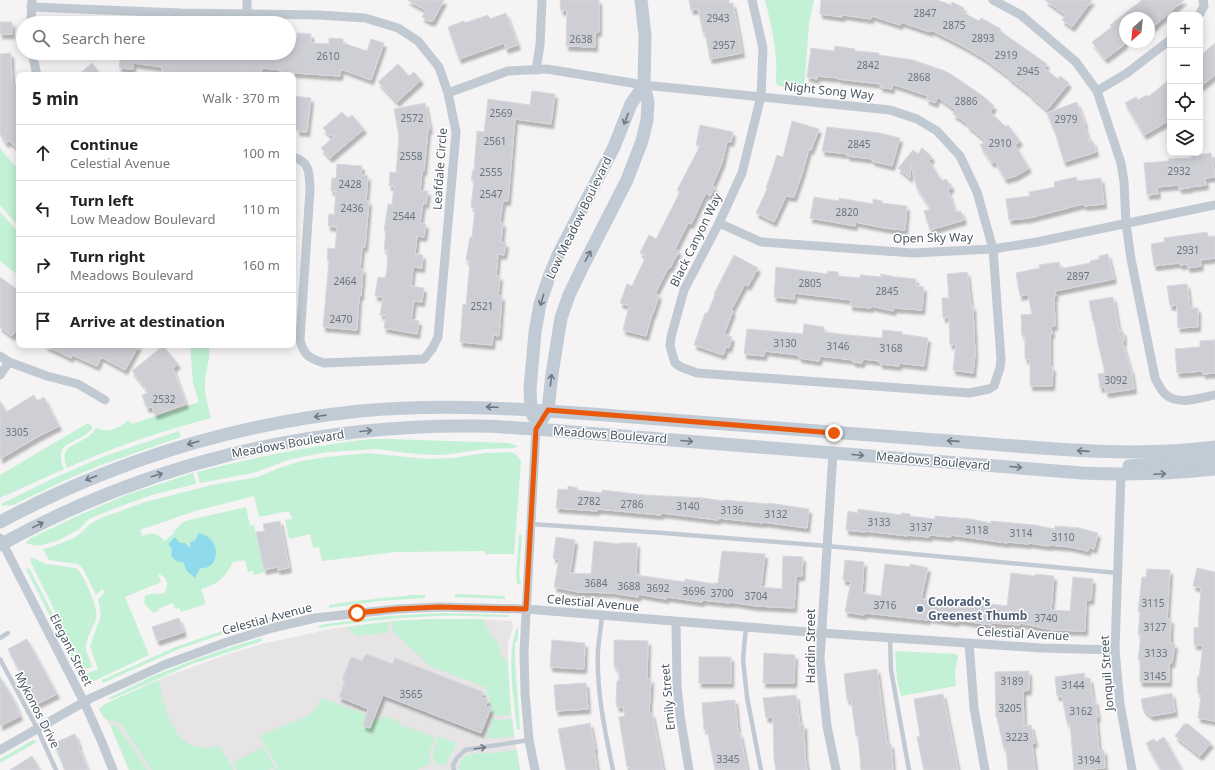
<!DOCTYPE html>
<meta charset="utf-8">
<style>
:root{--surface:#fff;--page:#f2f2f2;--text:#222;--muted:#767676;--line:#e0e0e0}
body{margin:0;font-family:"Noto Sans",sans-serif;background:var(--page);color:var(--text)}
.controls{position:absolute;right:12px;top:12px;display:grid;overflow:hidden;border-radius:8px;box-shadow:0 2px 10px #0003}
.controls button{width:36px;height:36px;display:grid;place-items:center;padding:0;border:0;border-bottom:1px solid var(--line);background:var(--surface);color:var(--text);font:20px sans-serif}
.compass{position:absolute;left:1119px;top:12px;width:36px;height:36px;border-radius:50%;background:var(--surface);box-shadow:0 2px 10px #0003;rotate:207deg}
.stop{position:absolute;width:12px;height:12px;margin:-9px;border:3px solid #ea580c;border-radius:50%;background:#fff}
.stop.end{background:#ea580c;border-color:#fff;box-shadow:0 1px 4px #0008}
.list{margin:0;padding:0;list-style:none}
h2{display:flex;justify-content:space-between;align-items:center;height:52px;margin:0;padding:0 16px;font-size:17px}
h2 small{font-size:13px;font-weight:400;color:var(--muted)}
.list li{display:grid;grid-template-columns:26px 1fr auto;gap:12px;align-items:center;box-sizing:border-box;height:56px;padding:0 16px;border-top:1px solid var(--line)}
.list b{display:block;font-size:15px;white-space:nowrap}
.list p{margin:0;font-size:13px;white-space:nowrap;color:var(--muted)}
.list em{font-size:13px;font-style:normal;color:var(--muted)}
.icon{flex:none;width:22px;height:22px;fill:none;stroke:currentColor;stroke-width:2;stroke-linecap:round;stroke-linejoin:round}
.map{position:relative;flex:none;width:1215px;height:770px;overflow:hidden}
.search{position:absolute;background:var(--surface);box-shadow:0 2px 10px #0003;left:16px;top:16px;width:280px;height:44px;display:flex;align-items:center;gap:10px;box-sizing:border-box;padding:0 14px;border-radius:22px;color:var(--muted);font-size:15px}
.panel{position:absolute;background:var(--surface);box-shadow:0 2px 10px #0003;left:16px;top:72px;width:280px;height:276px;border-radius:8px}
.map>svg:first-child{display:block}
</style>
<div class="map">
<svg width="1215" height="770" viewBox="0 0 1215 770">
<defs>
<filter id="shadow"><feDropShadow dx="2.5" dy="4.5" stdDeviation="1" flood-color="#0004"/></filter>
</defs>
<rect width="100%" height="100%" fill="#f5f3f3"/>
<!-- education -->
<polygon fill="#e6e4e5" points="432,619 472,619 511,621 512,622 513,627 508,643 508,681 514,736 520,770 129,770 111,727 99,709 105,704 165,677 226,655 262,644 336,628 392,621"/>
<!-- green -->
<g fill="#c3f1d5">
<path d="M765 0H814L809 24 804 89 778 86 776 82C778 53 772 28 765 0Z"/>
<polygon points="0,148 13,164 19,169 19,227 0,205"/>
<polygon points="0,212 19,233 19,276 0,261"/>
<path d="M190 345H209C211 357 206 368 205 380 204 393 208 406 211 418 162 431 113 447 67 468 56 440 84 448 96 428 109 433 119 429 128 420L132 424 199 402 193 383Z"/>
<path d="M88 423 93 427C80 446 52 438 64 469L0 498V475Z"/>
<polygon points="179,431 181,437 98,466 59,483 13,505 3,506 1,504 54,478 105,456"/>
<path d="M370 439H388L509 443 518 446 515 448 484 449 451 454 436 455 416 454 377 449 328 452 291 459 253 473 200 483 197 472C254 457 311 446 370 439Z"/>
<path d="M511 452 517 455 521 462 514 554H485V551L396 552 322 561 319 547 313 548 310 534 289 539 285 520 292 519 289 512H284L259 517 254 496 195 511 140 530 142 536C152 532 157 533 165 541L175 532 174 531 183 522 189 520 246 507 250 526 254 525 264 572 254 575 253 571 248 572 245 560 233 562C226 577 217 585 201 589L206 604 181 612 179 608 175 609 173 603 158 609 159 611 153 613C150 608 146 607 144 602L145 596C151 592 157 595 164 593 169 585 168 576 158 574L161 582 125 597 149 655 94 681C90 681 87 678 86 674L98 669 90 646 101 615 98 599 105 592 102 589 96 595 83 569 78 564 49 560 43 549 51 547 74 538 82 532 90 524 101 518 145 502 212 485 258 477 279 468 301 461 327 457 368 453 427 459 454 458 486 453Z"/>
<polygon points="193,473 196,484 155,494 113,509 89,519 78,530 57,541 37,546 25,543 31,538 73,518 126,495"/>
<polygon points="519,535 522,535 519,574 521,584 517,584 516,576"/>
<path d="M31 557 46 564 76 568C84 575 99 608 96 619 93 628 87 636 86 645V650L92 666V667L84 669 34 569 30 559Z"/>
<polygon points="29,568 80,666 81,675 77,676 76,667 26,569"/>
<polygon points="455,594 505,596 505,599 455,597"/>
<polygon points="413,595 425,595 425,598 380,601 329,608 329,605 355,601"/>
<polygon points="297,611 297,613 296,614 242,627 242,624"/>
<path d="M442 613 509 615V617C486 617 463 615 441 616 399 617 359 622 318 628L320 625 326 624 386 616Z"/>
<polygon points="432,619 483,619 491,636 499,643 500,654 508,662 511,715 499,716 489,712 492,706 485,687 430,666 397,635 393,632 392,621"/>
<polygon points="388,622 389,632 357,636 346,627"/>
<polygon points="240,625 241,628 179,649 103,683 102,680 178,646"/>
<path d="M517 628H518V639L515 643V662L520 730 517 729C514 701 506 654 517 628Z"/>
<polygon points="261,638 262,641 192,664 112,699 107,699 151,677 191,661 234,646"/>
<polygon points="895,651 956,654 958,656 955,671 956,686 901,696 897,680"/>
<path d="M158 680C165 706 171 748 206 748 210 748 214 746 218 746 225 753 228 761 234 770H152L120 722C115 720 110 722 107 720 103 718 101 712 99 709L105 704Z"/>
<path d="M322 698 380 720 382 716H385L400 722 401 725 435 737 429 754 430 763C427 767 421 766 418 770H274L279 767 259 736 307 716 315 710Z"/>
<polygon points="493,718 499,720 512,719 514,736 486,739"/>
<polygon points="115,724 136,752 147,770 129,770 111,727 113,725"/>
<path d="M439 736 456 743C454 751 448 756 447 764L442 765 436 763 432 755Z"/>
<polygon points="33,740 37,742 0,763 0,759"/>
<polygon points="263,747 275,766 269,770 237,770 234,762"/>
<path d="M517 750 520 770H459C458 752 479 753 491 753 499 753 508 751 517 750Z"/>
</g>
<!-- water -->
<path fill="#90daee" d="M199 533C224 539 219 571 200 568L195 578 187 571 183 562C177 562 174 560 171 555L172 549 168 544 175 537 180 543H185L190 548V543L193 541 194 542Z"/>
<!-- building -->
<g fill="#cdcfd5" stroke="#d7d9de" filter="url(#shadow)">
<polygon points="407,0 444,0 433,21 429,21 422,17 426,10"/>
<polygon points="560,0 599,0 599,32 595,32 595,47 566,46 567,10 561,11"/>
<polygon points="689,0 729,0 729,4 733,3 742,53 710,59 705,32 703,33 698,9 691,10"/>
<polygon points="821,0 937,0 951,5 952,2 964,8 962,12 979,21 981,18 1001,29 1000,31 1047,64 1044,68 1058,79 1060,76 1069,83 1047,110 1030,95 1030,94 1009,78 1009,77 985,59 963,46 931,30 930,32 901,22 900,25 872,16 871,19 843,15 842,17 820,14"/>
<polygon points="1045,0 1092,0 1072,27 1062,20 1066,15"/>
<polygon points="1142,0 1184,0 1149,30 1149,18 1125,18 1125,44 1105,59 1092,42 1112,27 1110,25"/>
<polygon points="506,13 518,45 506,49 504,43 459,59 448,27 464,21 465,23 488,15 490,19"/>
<rect x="0" y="22" width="12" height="12"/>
<polygon points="297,33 311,34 311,43 329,44 329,38 343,39 343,43 367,51 371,39 384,43 371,80 341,69 340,76 280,72 281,70 262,68 261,73 244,72 243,75 224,75 224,74 162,72 162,67 133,63 133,69 119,68 121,53 289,53 289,38 297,38"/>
<polygon points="1215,43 1215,75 1200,87 1200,56"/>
<polygon points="835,46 855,49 855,51 879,53 879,55 913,60 945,71 952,75 983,96 994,106 990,112 1006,127 1008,125 1020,141 1015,145 1029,168 1016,176 1005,179 995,161 992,163 980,145 986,141 967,125 968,124 953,114 956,110 938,97 935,103 926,99 928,96 892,84 892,89 880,87 881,84 838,79 839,78 817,76 817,79 807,77 811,48 834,51"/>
<polygon points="11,53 12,86 16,84 19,92 19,150 9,141 6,143 0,134 0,54"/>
<polygon points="92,63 101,75 78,75"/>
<polygon points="398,64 409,76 414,72 421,80 397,102 378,82"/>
<polygon points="1170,79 1170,120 1144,135 1125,103 1136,97 1138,100 1147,95 1148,97"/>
<polygon points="532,91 555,94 551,124 515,119 508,201 503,201 500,222 503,223 501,242 506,243 504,255 498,254 496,276 500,276 498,296 502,296 499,336 493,335 492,345 460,342 463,304 466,305 470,261 466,260 470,237 472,237 475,208 471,207 474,181 471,180 473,170 474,170 477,131 484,132 488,99 530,105"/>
<polygon points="293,96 311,98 307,132 297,131 298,126 293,125"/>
<polygon points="1077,102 1085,124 1084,125 1089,142 1093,141 1096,152 1064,162 1056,135 1047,113"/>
<polygon points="425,103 430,129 428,130 424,171 422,171 420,191 428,191 426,204 423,203 420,223 426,224 424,237 417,236 415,254 423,255 422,268 413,267 411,286 424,288 422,302 414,301 411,320 419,321 417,334 384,328 386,315 380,315 383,297 375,296 378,277 385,278 387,270 388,250 384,250 386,231 384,231 388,204 392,205 394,186 389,186 390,172 396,173 399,136 394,109"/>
<polygon points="342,112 348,118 352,115 364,129 330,158 321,148 335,136 329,135 323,128"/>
<polygon points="792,121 819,129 811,150 809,149 802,174 794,197 786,196 774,222 756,213 767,189 766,188 777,155 783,157"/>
<polygon points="700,125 733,132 731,142 727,141 722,163 712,186 715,187 710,196 706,193 691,224 688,223 675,249 679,251 670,268 668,268 655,294 659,295 653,314 652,314 646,336 623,330 629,306 620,303 627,284 632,286 646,256 640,253 649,235 656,239 680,192 677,190 700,146 696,145"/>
<polygon points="827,127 880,133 900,138 892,166 872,161 873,159 847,156 848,154 822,151"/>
<polygon points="922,148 932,157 929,161 942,181 946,179 952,187 948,190 955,212 961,211 964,220 930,230 924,211 931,209 917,188 911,165 910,178 898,168 913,150 918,154"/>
<polygon points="1211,153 1215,177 1205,178 1206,185 1190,187 1190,188 1179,189 1179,185 1157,187 1158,194 1147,195 1144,163 1169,161 1168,159 1192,158 1191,156"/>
<polygon points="337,164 362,166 361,175 368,176 366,201 369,201 365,247 362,247 360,269 363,269 361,296 359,296 357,330 323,327 329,260 327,260 328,248 335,249 337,227 328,226 329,214 334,215 336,191 331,191 332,178 336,178"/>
<polygon points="1076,177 1077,181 1101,178 1104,204 1084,206 1083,204 1029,218 1009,220 1006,199 1030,196 1029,192 1055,187 1054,182"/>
<polygon points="814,197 839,201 839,198 873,204 873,199 882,201 882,203 907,206 905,230 884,228 855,222 855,226 810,218"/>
<polygon points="1207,232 1208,237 1215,236 1215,258 1200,260 1201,266 1188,268 1187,264 1180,265 1179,263 1154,266 1151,244 1164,242 1164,238"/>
<polygon points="1108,254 1114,279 1055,291 1056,296 1054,297 1055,326 1051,326 1052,334 1050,334 1050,367 1053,367 1052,386 1030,386 1030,359 1025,359 1025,335 1022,336 1021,315 1032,314 1028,294 1020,296 1016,273 1040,268 1039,265 1059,262 1060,269 1090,263 1090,261 1099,259 1099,256"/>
<polygon points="734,255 758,268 748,286 745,284 731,310 733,311 724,334 732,337 729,348 726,347 723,355 694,345 705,313 707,314 715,295 714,294"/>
<polygon points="776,267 827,274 828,271 838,272 838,276 860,278 860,275 881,277 881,274 896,277 916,279 916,286 924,287 922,310 894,308 893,311 871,306 871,308 850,306 851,300 794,293 794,299 774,297"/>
<polygon points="967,272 971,306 973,306 975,355 973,373 953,370 956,344 950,345 949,317 943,318 942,298 949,298 947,274"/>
<polygon points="0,277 19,291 19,326 12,336 0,327"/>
<polygon points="1187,284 1190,308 1198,308 1198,327 1178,328 1177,305 1170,306 1167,286"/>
<polygon points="1113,297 1119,331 1123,331 1124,341 1122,341 1130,369 1131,369 1134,389 1106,393 1105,387 1100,388 1098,374 1105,373 1098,343 1094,321 1093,321 1089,301"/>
<polygon points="804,324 824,327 824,332 849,335 882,338 883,330 902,332 902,334 928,338 924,366 899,363 899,366 880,364 880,361 863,359 862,363 853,362 853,360 820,356 819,361 799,358 799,355 765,351 764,356 744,354 747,329 803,334"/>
<polygon points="1215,340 1215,373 1203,374 1203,371 1177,373 1175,349 1200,347 1200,341"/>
<polygon points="44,345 139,345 125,370 101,357 97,366 72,355 71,358"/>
<polygon points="163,346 178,364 173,368 186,404 155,415 152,407 147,408 142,395 149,392 132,371"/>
<polygon points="34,395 37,401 44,397 59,426 39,436 0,459 0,401 6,412"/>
<polygon points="568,486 578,488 577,490 602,493 602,490 645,495 703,498 724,501 724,500 768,504 769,503 809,509 807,528 763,522 763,523 718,518 718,520 662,513 661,515 597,509 597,511 556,508 558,489 568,490"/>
<polygon points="858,509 901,515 901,513 910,514 910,516 935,519 935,516 970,519 991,523 991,521 1034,525 1055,529 1055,526 1080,528 1098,533 1094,549 1089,547 1088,551 1071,547 1050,545 1049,546 1029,543 1029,544 1007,542 1007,543 951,535 951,537 930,535 929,537 908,535 908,536 865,531 865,532 846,530 848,511 858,513"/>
<polygon points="280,521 289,568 278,570 277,567 264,570 256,532 265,531 263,524"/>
<polygon points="556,537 575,540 570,573 591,574 594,541 619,544 619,543 637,543 636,575 685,582 685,579 714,584 714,583 718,583 722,551 765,554 761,587 782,589 783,556 803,557 802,576 796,576 794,608 756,606 730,602 730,603 702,600 702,602 667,597 666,599 638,594 638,597 617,594 617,593 578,592 554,587 559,559 553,558"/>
<polygon points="845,560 864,562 862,593 881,596 885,564 910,567 910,564 928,568 921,599 940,601 940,600 974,605 975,602 1007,606 1011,573 1035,576 1036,574 1054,576 1051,610 1070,611 1073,577 1093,579 1091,600 1086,600 1085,631 1053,630 1020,623 1020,625 992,623 991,625 957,620 956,622 928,618 928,620 865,613 864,615 845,612 851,581 843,580"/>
<polygon points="1197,568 1215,572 1215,721 1198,718 1201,694 1198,694 1197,677 1199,677 1203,645 1194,645 1194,627 1198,628 1201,588 1193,586"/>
<polygon points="1147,569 1170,570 1167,619 1171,619 1170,643 1175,644 1172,663 1169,663 1169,682 1140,682 1140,660 1138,659 1141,635 1138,635 1140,612 1138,612 1142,577 1146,577"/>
<polygon points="179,618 184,632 157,641 152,627"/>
<polygon points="27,639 57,694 37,704 30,690 23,680 24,680 8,649"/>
<polygon points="552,640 585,643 584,669 550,667"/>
<polygon points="614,640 648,641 647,679 651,679 649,714 652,713 663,770 631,770 630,766 627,767 619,717 625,716 623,707 617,707 616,703 617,681 619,681 619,671 617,671 617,667 614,667"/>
<polygon points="764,653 795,655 794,683 763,683"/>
<polygon points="366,654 393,664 395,658 483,692 481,697 488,700 486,706 491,708 481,733 383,695 370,728 363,726 368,709 339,697 345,681 342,680 351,657 362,661"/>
<rect x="699" y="657" width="32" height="26"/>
<polygon points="877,669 887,744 891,744 893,770 861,770 858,735 856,736 851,699 847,700 844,674"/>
<polygon points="1029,671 1029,690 1023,691 1024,726 1031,725 1035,743 1032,743 1035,770 1008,770 1006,749 1004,749 997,717 996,717 995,672"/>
<polygon points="1084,673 1085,679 1090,678 1093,700 1095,700 1098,717 1096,718 1099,751 1104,750 1105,768 1074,770 1070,723 1067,723 1062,696 1057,696 1055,677"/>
<polygon points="0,677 14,700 20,716 0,726"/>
<polygon points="586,683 588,709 556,711 554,685"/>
<polygon points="1172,693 1175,712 1151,716 1143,709 1141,699"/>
<polygon points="943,694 958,770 924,770 917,737 920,736 914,699"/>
<polygon points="796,695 800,725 804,725 805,756 807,770 776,770 774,759 773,717 766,718 763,698"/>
<polygon points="735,700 738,733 740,733 747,770 715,770 707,729 704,730 702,703"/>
<polygon points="590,723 595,749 594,749 597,770 566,770 558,729"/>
<polygon points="1184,724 1188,724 1211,743 1200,756 1175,736"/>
<polygon points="75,734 79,745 78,745 88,770 65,770 54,743"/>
<polygon points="1164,737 1171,750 1182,770 1161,770 1146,743 1154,739 1156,742"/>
<polygon points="32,756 40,770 10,770"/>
</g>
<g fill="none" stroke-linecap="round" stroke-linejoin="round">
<!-- lane -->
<g stroke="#c1cad2" stroke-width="4.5">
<polyline points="531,524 663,533 827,546 1118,573"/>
<path d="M602 616C601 627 599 638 598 650 596 689 605 732 613 770"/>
<polyline points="746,627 743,659 747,697 761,770"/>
<polyline points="890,637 891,670 909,770"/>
<polyline points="0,638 8,633"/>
<polyline points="0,659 37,728 56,770"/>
<polyline points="454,770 453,765 457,758 465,750 529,740"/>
</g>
<!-- street -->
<g stroke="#c1cad2" stroke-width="9">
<path d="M993 0 1021 15 1076 62 1097 91 1121 163 1124 182 1126 223 1131 259 1155 378C1158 384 1161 390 1165 394 1178 406 1200 398 1215 395"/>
<path d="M31 7 180 13 319 15 365 18 398 28 418 41 439 67 448 93 456 132 438 337 432 349 424 359 324 363C309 358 304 356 300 340L310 190C309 174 311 162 293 157"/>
<polyline points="247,14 247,0"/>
<polyline points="1199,15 1204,6 1203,0"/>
<polyline points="31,23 32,0"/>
<polyline points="32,53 37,75"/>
<polyline points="536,70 540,45 542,0"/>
<polyline points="1097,91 1127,73 1170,40"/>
<polyline points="448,93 508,71 547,69 644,85 890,110 917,119 937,131 960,156 977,192 993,249 1001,359 1000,368 994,386 989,389 969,393 697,373 681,367 675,363 670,346 671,337 684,290 719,223 742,173 761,96 763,48 752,0"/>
<polyline points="719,223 761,242 913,253 993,249 1037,242 1215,205"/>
<polyline points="0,356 9,362 47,376 78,384 105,400"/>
<polyline points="0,375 9,362"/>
<polyline points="833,453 820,659 827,726 836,770"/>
<polyline points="1121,474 1115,650 1120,704 1132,770"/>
<polyline points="0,538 84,702 101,740 113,770"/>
<polyline points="676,622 677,685 680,715 689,770"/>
<polyline points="969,643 974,708 985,770"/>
<polyline points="0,750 91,698 164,665 227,642 272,628 315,618 397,609 439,607 526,609 821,633 1041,648 1115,650"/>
<polyline points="535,770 529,740 525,693 524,652 536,429"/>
</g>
<!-- secondary -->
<g stroke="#c1cbd6" stroke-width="13">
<polyline points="533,416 531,409 530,389 535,332 540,304 549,277 558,255 614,147 631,104 644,85"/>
<polyline points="536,429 548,410 552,374 561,318 569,295 582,268 627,180 642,141 647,120 648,102 644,85 645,36 641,0"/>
<polyline points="1129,466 1177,462 1215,456"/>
<path d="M0 522C112 462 234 424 360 411 455 402 550 411 645 418 742 426 839 433 936 440 1029 446 1122 459 1215 447"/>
<path d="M0 545C146 464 310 424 476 426 496 426 516 428 536 429L1082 473C1127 475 1170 474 1215 469"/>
</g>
</g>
<!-- one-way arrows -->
<defs><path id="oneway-shaft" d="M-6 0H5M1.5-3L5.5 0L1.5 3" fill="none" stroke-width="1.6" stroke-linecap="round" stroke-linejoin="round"/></defs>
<g stroke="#6e7984">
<use href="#oneway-shaft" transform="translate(626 119) rotate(111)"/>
<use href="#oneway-shaft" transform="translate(588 256) rotate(-62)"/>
<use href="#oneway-shaft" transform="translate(542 300) rotate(106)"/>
<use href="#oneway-shaft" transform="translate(551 380) rotate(-84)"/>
<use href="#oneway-shaft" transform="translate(492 407) rotate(-178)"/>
<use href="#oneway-shaft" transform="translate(320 416) rotate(172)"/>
<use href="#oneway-shaft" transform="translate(366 431) rotate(-5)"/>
<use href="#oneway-shaft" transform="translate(687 441) rotate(5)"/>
<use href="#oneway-shaft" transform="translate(953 441) rotate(-176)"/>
<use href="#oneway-shaft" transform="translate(193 443) rotate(164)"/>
<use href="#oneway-shaft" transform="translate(1083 451) rotate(-176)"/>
<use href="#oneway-shaft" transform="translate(858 455) rotate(5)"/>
<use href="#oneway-shaft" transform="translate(1016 467) rotate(5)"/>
<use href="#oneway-shaft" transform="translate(1160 474) rotate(-3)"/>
<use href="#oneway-shaft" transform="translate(157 475) rotate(-17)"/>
<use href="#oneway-shaft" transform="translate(91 478) rotate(157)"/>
<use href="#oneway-shaft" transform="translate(38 525) rotate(-26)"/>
</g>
<use stroke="#6e7983" href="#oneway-shaft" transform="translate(480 748) rotate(-9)"/>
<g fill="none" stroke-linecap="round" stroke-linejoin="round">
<!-- route -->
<polyline stroke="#ea580c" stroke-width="5" points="357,613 397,609 439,607 526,609 536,429 548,410 834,433"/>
</g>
<!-- markers -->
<circle fill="#5c6f8a" stroke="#fff" stroke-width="1.5" cx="920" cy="609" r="4"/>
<g text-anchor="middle" stroke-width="3" stroke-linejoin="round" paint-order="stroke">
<!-- number labels -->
<g font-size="10" fill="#6b747e">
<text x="925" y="17">2847</text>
<text x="718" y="22">2943</text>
<text x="954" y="29">2875</text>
<text x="983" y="42">2893</text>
<text x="581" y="43">2638</text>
<text x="724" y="49">2957</text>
<text x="1006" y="59">2919</text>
<text x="328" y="60">2610</text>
<text x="868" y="69">2842</text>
<text x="1028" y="75">2945</text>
<text x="919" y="81">2868</text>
<text x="966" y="105">2886</text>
<text x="501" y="117">2569</text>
<text x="412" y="122">2572</text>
<text x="1066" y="123">2979</text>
<text x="495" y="145">2561</text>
<text x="1000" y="147">2910</text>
<text x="859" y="148">2845</text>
<text x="411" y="160">2558</text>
<text x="1179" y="175">2932</text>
<text x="491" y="176">2555</text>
<text x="350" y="188">2428</text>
<text x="491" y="198">2547</text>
<text x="352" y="212">2436</text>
<text x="847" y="216">2820</text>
<text x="404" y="220">2544</text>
<text x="1188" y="254">2931</text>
<text x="1078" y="280">2897</text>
<text x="345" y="285">2464</text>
<text x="810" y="287">2805</text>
<text x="887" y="295">2845</text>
<text x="482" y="310">2521</text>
<text x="341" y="323">2470</text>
<text x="785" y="347">3130</text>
<text x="838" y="350">3146</text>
<text x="891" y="352">3168</text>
<text x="1116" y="384">3092</text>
<text x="164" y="403">2532</text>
<text x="17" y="436">3305</text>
<text x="589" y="505">2782</text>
<text x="632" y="508">2786</text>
<text x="688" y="510">3140</text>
<text x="732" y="514">3136</text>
<text x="776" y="518">3132</text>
<text x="879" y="526">3133</text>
<text x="921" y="531">3137</text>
<text x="977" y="534">3118</text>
<text x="1021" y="537">3114</text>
<text x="1063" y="541">3110</text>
<text x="596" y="587">3684</text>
<text x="629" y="590">3688</text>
<text x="658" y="592">3692</text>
<text x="694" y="595">3696</text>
<text x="722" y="597">3700</text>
<text x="756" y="600">3704</text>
<text x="1153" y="607">3115</text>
<text x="885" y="609">3716</text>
<text x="1046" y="622">3740</text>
<text x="1155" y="631">3127</text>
<text x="1156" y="657">3133</text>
<text x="1155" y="680">3145</text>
<text x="1012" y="685">3189</text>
<text x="1073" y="689">3144</text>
<text x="411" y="698">3565</text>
<text x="1010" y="712">3205</text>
<text x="1081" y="715">3162</text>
<text x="1017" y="741">3223</text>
<text x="728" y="763">3345</text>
<text x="1089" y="764">3194</text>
</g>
<!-- street labels -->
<g font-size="12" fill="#4a5661" stroke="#fff">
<text transform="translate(829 91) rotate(6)" y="4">Night Song Way</text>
<text transform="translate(440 169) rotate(-86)" y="4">Leafdale Circle</text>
<text transform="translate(579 218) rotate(-64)" y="4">Low Meadow Boulevard</text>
<text transform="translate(933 238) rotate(-1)" y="4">Open Sky Way</text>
<text transform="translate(696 240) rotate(-64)" y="4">Black Canyon Way</text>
<text transform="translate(610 435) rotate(4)" y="4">Meadows Boulevard</text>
<text transform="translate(288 444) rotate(-10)" y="4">Meadows Boulevard</text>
<text transform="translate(933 461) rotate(5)" y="4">Meadows Boulevard</text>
<text transform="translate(593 603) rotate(5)" y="4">Celestial Avenue</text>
<text transform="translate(267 619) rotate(-15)" y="4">Celestial Avenue</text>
<text transform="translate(1023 634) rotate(3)" y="4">Celestial Avenue</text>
<text transform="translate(811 646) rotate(-90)" y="4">Hardin Street</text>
<text transform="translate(71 650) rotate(63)" y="4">Elegant Street</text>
<text transform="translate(1107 673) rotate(-94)" y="4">Jonquil Street</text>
<text transform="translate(668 697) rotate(-95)" y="4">Emily Street</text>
<text transform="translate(37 710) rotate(63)" y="4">Mykonos Drive</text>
</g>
<!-- service labels -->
<g font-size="12" font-weight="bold" fill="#4e5e75" stroke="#fff" text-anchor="start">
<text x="928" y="606">Colorado's<tspan x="928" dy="14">Greenest Thumb</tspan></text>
</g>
</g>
</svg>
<div class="controls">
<button>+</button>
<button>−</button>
<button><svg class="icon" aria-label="locate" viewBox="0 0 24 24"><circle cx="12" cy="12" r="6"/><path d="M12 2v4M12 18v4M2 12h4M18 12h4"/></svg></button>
<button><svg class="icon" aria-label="layers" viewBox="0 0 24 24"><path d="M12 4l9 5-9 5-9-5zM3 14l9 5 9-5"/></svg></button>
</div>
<svg class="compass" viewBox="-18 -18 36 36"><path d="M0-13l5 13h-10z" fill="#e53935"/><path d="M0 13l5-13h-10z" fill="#767676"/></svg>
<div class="stop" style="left:357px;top:613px"></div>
<div class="stop end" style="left:834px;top:433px"></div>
<div class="search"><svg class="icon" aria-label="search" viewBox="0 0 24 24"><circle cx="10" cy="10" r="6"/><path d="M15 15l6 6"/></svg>Search here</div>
<section class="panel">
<h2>5 min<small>Walk · 370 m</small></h2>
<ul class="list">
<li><svg class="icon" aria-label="ahead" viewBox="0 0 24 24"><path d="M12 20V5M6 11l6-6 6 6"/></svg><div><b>Continue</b><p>Celestial Avenue</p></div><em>100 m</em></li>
<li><svg class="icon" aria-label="left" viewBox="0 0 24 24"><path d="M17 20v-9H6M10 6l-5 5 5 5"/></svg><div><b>Turn left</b><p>Low Meadow Boulevard</p></div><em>110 m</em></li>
<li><svg class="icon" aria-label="right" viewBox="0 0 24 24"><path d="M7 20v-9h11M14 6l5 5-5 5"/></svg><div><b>Turn right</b><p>Meadows Boulevard</p></div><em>160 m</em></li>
<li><svg class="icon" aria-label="arrive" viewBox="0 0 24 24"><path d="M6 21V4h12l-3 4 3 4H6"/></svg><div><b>Arrive at destination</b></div></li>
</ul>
</section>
</div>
